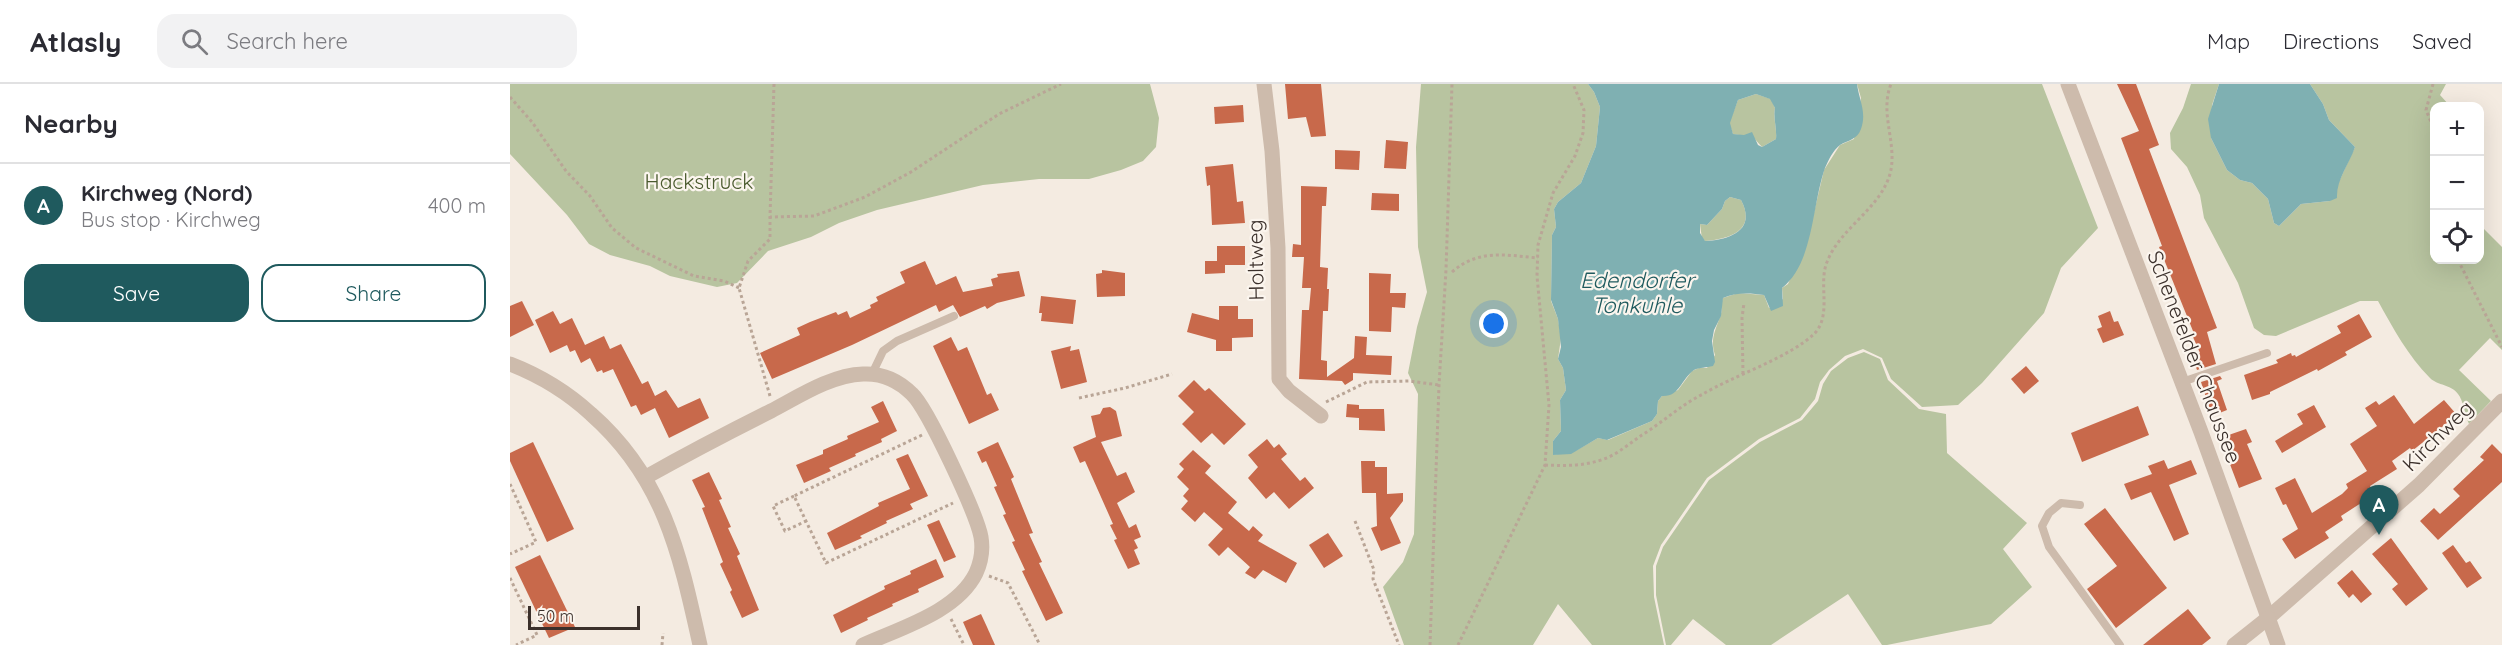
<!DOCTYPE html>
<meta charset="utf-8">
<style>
:root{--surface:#fff;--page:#f2f2f3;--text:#2b2b33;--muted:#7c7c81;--line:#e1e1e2;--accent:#1f5a5e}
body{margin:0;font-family:Quicksand,sans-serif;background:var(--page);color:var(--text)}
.controls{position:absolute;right:18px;top:18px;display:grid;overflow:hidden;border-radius:12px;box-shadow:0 6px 24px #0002}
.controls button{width:54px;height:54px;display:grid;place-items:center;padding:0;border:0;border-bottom:2px solid var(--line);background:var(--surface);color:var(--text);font:30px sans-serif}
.scale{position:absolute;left:18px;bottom:15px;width:112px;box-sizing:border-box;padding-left:6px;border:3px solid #3b302b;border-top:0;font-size:16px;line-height:21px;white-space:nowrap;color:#3b302b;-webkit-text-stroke:4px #fbf5ee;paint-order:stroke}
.you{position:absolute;left:984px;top:240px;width:21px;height:21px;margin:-15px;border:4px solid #fff;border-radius:50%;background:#1a73e8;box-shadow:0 0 0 9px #1a73e833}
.badge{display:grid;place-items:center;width:39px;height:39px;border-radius:50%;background:var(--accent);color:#fff;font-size:20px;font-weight:700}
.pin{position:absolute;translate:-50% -50px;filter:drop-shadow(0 2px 3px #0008)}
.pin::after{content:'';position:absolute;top:32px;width:21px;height:18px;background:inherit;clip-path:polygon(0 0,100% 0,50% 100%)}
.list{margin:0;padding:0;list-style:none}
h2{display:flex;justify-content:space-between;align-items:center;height:78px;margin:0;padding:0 24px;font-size:26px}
h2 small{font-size:20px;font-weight:400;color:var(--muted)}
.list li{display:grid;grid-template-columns:39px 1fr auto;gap:18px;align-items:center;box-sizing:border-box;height:84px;padding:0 24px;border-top:2px solid var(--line)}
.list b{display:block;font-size:22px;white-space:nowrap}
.list p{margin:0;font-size:20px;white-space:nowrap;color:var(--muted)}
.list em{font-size:20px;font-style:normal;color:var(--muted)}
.actions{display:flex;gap:12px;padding:18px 24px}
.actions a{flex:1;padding:14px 0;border:2px solid var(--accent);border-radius:18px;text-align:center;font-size:21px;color:var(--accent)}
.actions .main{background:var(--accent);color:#fff}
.icon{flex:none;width:33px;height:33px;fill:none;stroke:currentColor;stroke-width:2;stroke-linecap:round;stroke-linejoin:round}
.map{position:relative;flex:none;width:1992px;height:561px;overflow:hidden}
header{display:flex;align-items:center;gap:36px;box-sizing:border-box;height:84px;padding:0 30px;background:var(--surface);border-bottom:2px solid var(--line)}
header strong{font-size:28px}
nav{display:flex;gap:33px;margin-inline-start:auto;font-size:21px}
.search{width:420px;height:54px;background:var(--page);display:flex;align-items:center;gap:15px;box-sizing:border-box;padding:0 21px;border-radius:18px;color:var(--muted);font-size:22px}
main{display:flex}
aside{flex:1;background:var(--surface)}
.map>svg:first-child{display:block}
</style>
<header>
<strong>Atlasly</strong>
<div class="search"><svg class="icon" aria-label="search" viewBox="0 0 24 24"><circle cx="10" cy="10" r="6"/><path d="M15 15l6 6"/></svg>Search here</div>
<nav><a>Map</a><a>Directions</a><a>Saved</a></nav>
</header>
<main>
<aside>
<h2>Nearby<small></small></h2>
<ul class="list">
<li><span class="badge">A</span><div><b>Kirchweg (Nord)</b><p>Bus stop · Kirchweg</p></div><em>400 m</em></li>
</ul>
<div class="actions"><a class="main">Save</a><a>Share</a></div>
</aside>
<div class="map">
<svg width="1992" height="561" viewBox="0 0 1992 561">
<rect width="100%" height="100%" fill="#f4ebe1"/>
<!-- green -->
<g fill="#b8c4a0">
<polygon points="0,0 640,0 649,34 646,63 633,77 611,86 579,95 529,95 473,101 367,126 329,139 301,153 258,167 227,199 207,203 160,192 140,182 100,171 79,160 57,131 0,70"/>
<path d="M911 0H1078L1084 8 1090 23 1086 62 1071 99 1048 118 1044 125 1046 143 1042 151 1041 217 1048 235 1051 254 1048 275 1053 284 1056 306 1050 316 1051 347 1043 357V371L1067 366 1088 354 1098 356 1142 337 1147 330 1148 317 1152 312 1168 306 1182 287 1189 284H1197L1205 271C1200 256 1205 247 1210 233 1213 226 1210 220 1213 214L1228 209 1254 211 1259 224 1273 215 1272 204 1278 200 1297 158 1314 86 1330 61 1344 55 1351 14 1347 0H1532L1588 144 1551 184 1534 229 1472 299 1448 321 1412 323 1381 295 1372 274 1353 265 1335 272 1319 286 1310 298 1305 315 1290 334 1249 355 1197 394 1151 461 1143 482 1144 513 1154 561H1082L1048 520 1023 561H894L873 503 893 478 904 450 908 310 898 289 907 243 917 208 908 163 906 63Z"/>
<path d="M1681 0H1709L1702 21 1701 54 1717 86 1730 96 1742 99 1758 115 1764 139 1769 142 1791 120 1820 117 1845 63 1819 36 1813 20 1800 0H1936L1930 11 1940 22H1924V176H1970V141L1992 163V266L1980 254 1949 286 1981 317 1959 340C1955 332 1953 315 1948 310 1941 300 1928 302 1920 294 1898 272 1883 244 1868 217H1850L1766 252 1754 251 1744 244 1728 199 1694 134 1690 111 1677 83 1661 65 1660 49 1673 24Z"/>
<path d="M1246 10 1261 15 1265 24C1263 34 1267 44 1266 55L1252 63 1243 53 1223 50 1219 39 1228 16Z"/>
<path d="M1220 113 1231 116C1247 146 1220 155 1195 157L1192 155 1190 140 1197 141 1212 125 1215 117Z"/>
<polygon points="1354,268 1370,275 1378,296 1409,325 1436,330 1437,369 1517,439 1493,465 1522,503 1481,540 1377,561 1372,561 1338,510 1261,561 1216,561 1183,535 1161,561 1156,561 1146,511 1146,482 1153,463 1199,396 1250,358 1292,336 1308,317 1313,300 1321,287 1338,274"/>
</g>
<!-- water -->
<g fill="#7fb0b2" fill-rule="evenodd">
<path d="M1078 0H1347C1349 16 1357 28 1351 45 1347 56 1338 56 1330 61 1323 66 1318 77 1315 84 1302 120 1304 179 1272 204L1273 222 1261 227 1254 211C1241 209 1225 208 1213 214L1211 232 1204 246 1202 257 1205 278 1203 282C1196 284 1190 283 1184 286 1171 295 1170 313 1152 312L1148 317 1147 330 1142 337 1097 356 1088 354 1061 370 1043 371V357L1051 347 1050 316 1056 306 1053 284 1048 275 1051 263 1048 235 1041 216 1042 151 1046 143 1044 125 1048 118 1071 99 1086 62 1090 23 1084 8ZM1246 10 1260 15 1265 24C1263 34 1267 44 1266 55L1252 63 1248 61 1242 48 1234 51 1223 50 1220 39 1228 16ZM1220 113 1231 116C1247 146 1220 156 1195 157L1190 149V140L1197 141 1212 125 1215 117Z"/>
<path d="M1709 0H1800L1813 20 1819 36 1845 63C1839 81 1826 96 1827 114L1820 117 1791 120 1769 142 1764 139 1758 115 1742 99 1730 96 1717 86 1701 54 1698 35Z"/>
</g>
<!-- building -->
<g fill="#c8694b">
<polygon points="775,0 811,0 816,52 801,53 796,33 778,35"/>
<polygon points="1607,0 1626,0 1649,61 1639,65 1707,244 1697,248 1706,280 1687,286 1682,272 1690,269 1683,253 1685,252 1649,163 1652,162 1611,54 1629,47"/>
<polygon points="733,21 734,38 705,40 704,23"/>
<polygon points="876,56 898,58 896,85 874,84"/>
<polygon points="825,66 850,67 849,86 825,85"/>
<polygon points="723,80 727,118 733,117 735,139 702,141 700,101 697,102 695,83"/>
<polygon points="791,102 817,103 816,122 812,122 810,183 818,184 817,205 819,205 818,227 813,227 811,276 817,277 817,293 844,274 845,252 857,253 856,271 882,272 881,291 843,289 843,296 835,301 832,297 789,295 792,226 799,226 801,204 792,204 794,173 782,173 783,160 791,161"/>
<polygon points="862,109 889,110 889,127 861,126"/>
<polygon points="707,162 735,162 735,181 715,181 715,189 695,190 695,177 707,177"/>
<polygon points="415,177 426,201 446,192 453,208 483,202 481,195 488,193 487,190 509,187 515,212 487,219 477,225 475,222 450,233 443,221 429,228 426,221 342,261 262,295 250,269 290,251 287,244 300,238 326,228 328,231 337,227 340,234 361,224 360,221 368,217 366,213 395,199 390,188"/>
<polygon points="592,186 615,189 615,212 587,213 586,190 592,189"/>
<polygon points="859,189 881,190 880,209 896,209 895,224 882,223 881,248 859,247"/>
<polygon points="531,212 566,216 563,240 531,237 532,229 529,229"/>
<polygon points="12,217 24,241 0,253 0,222"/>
<polygon points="709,222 728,222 728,235 743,235 743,253 722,254 722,267 706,267 706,256 677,248 682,229 709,236"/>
<polygon points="43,227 50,240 62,234 75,261 94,252 100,265 111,260 132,300 138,297 145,312 156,306 168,324 190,314 199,334 159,354 145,324 131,331 126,321 121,323 103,285 93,289 92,286 87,288 80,274 71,279 65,266 60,268 57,261 40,269 25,236"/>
<polygon points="1600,227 1604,238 1608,237 1614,251 1593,259 1587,245 1592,243 1588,232"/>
<polygon points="1849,230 1862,253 1835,268 1837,271 1808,287 1807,285 1760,308 1760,310 1742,316 1734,291 1768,279 1766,276 1781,269 1782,272 1785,271 1786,273 1831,249 1827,242"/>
<polygon points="441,253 448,267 457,263 477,311 481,309 489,326 459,340 423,262"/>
<polygon points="561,262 560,267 569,265 577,298 551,305 541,267"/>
<polygon points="1516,282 1529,297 1514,310 1501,295"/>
<polygon points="1710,292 1712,295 1707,297 1717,326 1702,332 1691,298"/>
<polygon points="684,296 695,307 699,304 736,340 714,361 702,349 691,359 672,340 684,328 668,312"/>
<polygon points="1884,311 1904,340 1934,316 1947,331 1902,367 1900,364 1882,377 1887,385 1860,402 1865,410 1831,432 1833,436 1815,448 1819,454 1785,475 1772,455 1788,445 1776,420 1773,421 1765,404 1785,394 1802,429 1832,410 1838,404 1836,400 1857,387 1840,360 1867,342 1855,324 1866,317 1869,321"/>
<polygon points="373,317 387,347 371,355 372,358 345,370 346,372 319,384 321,387 294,399 286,381 313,370 313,366 338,355 337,352 369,338 361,323"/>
<polygon points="837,320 849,321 849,325 874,325 875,347 849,346 849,334 836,333"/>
<polygon points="1804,321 1816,343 1772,369 1765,357 1793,340 1787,330"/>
<polygon points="1628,322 1639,351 1572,378 1561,349"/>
<polygon points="600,323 606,327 612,352 591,358 607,392 616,388 625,408 607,419 619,444 626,440 631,453 624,456 628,464 624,466 630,480 618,485 604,456 607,455 600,441 603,440 575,377 570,379 563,363 586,353 581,332 590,330 593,324"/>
<polygon points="1736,345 1742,358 1737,360 1752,395 1729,404 1710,354"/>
<polygon points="757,355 764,364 769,360 777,370 771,375 790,397 795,393 804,404 779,425 764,408 756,415 738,394 748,383 738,371"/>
<polygon points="23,358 64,445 37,458 0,377 0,369"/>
<polygon points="488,358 504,393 501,395 523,449 519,450 532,478 529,479 553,529 536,537 512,487 515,486 502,458 505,457 493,431 496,430 484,403 487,402 476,377 472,379 467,368"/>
<polygon points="1982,360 1992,370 1992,398 1928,456 1910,437 1924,424 1930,430 1950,412 1943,405 1974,376 1970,373"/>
<polygon points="683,366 701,382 695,389 727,418 718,429 739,447 743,442 753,451 748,457 787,479 776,499 753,486 745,495 735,489 740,483 718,463 709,472 698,461 713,445 694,428 685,438 671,425 678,417 673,412 679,405 667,393 674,385 669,380"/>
<polygon points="398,370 418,412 400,420 403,425 376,437 377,439 350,452 352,454 325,466 317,449 369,422 368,419 400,405 386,375"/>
<polygon points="1654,376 1658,385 1681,376 1687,390 1659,401 1679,450 1664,457 1641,408 1621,416 1614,400 1642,390 1638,382"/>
<polygon points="851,377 865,377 865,383 877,383 877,410 893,409 893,417 880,434 891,459 871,467 861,444 867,442 866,409 852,409"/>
<polygon points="199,388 212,415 209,416 221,443 218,444 230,470 227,472 249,526 232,534 220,508 222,506 210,480 213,478 192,424 195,423 182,396"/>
<polygon points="1595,424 1657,504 1606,544 1577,505 1607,482 1574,440"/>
<polygon points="429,436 446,473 434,478 417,441"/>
<polygon points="818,449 833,472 814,484 799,461"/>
<polygon points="1881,454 1918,505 1896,522 1882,505 1888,500 1862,470"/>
<polygon points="1943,461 1956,479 1960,477 1972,494 1957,504 1932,469"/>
<polygon points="30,471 65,543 39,554 5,483"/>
<polygon points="426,475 434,493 408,505 409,508 382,520 383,522 357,534 358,536 331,549 323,531 375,505 374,502 401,490 400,487"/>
<polygon points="1842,486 1862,510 1851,519 1843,510 1839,514 1827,499"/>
<polygon points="1678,525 1701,554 1692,561 1633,561"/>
<polygon points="471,530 477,543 485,561 463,561 453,538"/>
</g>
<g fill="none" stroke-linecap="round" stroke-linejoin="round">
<!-- path -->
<g stroke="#b9a596" stroke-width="3" stroke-dasharray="3 3" stroke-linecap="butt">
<polyline points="264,0 260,133 304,132 355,113 401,88 489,30 551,0"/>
<polyline points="1923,0 1916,26 1924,45"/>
<polyline points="0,13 22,38 56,87 80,112 102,144 126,164 184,192 214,197 229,204"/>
<polyline points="1948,176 1992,263"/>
<path d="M942 188C968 165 996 171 1028 174"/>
<polyline points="1233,290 1232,234 1234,219"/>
<polyline points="260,312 229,204 238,177 260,155 260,133"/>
<polyline points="569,314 615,304 662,290"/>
<polyline points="816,318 857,298 899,297 929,301"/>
<polyline points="412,351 284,412 316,479 443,419"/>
<path d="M1035 381C1055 382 1075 382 1094 375 1108 370 1120 359 1132 351 1153 338 1171 321 1193 310 1223 292 1281 273 1305 249 1322 230 1308 200 1317 178 1330 144 1370 125 1380 90 1388 60 1369 30 1381 0"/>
<polyline points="0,400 26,458 0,470"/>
<polyline points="284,412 263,422 275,447 296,437"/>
<polyline points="845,437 864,486 863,495 889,561"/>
<polyline points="479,492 498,499 530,561"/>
<polyline points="0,494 27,551 6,561"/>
<polyline points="441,535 454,561"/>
<polyline points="152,561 153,549"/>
<polyline points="920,561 929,301 936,186 942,0"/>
<polyline points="948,561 1035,381 1039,321 1027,192 1028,161 1043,109 1065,72 1073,49 1074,26 1063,0"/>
</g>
<!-- service -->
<g stroke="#cdbbac" stroke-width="8">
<polyline points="362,290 373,267 387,257 444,232"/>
<polyline points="1672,298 1757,269"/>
<polyline points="1570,421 1551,419 1539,429 1532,442 1539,463 1610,561"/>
</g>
<!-- minor -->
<g stroke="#cdbbac" stroke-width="15">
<polyline points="754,0 762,67 768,164 769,295 779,307 811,332"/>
<path d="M0 280C31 292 57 308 81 330 154 394 170 471 190 561"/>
<path d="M136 393C177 370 219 348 261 327 288 313 321 291 353 290 372 289 389 297 402 310 418 325 467 431 471 453 473 465 471 478 466 489 447 528 390 544 353 561"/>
<polyline points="1758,534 1909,401 1992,317"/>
</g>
<!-- tertiary -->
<g stroke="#cdbbac" stroke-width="15">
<polyline points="1558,0 1691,348 1768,561"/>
<polyline points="1724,561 1758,534"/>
</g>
</g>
<g text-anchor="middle" stroke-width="4.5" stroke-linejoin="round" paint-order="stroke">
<!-- park labels -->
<g font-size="21" fill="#4a5a2e" stroke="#fbf5ee">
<text x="189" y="105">Hackstruck</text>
</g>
<!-- street labels -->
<g font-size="21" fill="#3b302b" stroke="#fbf5ee">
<text transform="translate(746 176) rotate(-91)" y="7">Holtweg</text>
<text transform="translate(1684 273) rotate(69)" y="7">Schenefelder Chaussee</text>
<text transform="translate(1928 352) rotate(-45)" y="7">Kirchweg</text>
</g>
<!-- water labels -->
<g font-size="22" font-style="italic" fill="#1f5a5e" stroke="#fbf5ee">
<text x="1127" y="204">Edendorfer<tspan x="1127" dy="25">Tonkuhle</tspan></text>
</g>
</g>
</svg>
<div class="controls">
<button>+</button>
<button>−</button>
<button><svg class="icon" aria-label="locate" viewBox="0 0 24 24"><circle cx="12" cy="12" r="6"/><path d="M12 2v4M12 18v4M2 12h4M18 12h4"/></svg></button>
</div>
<div class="scale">50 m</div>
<div class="you"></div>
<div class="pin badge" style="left:1869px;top:451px">A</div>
</div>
</main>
